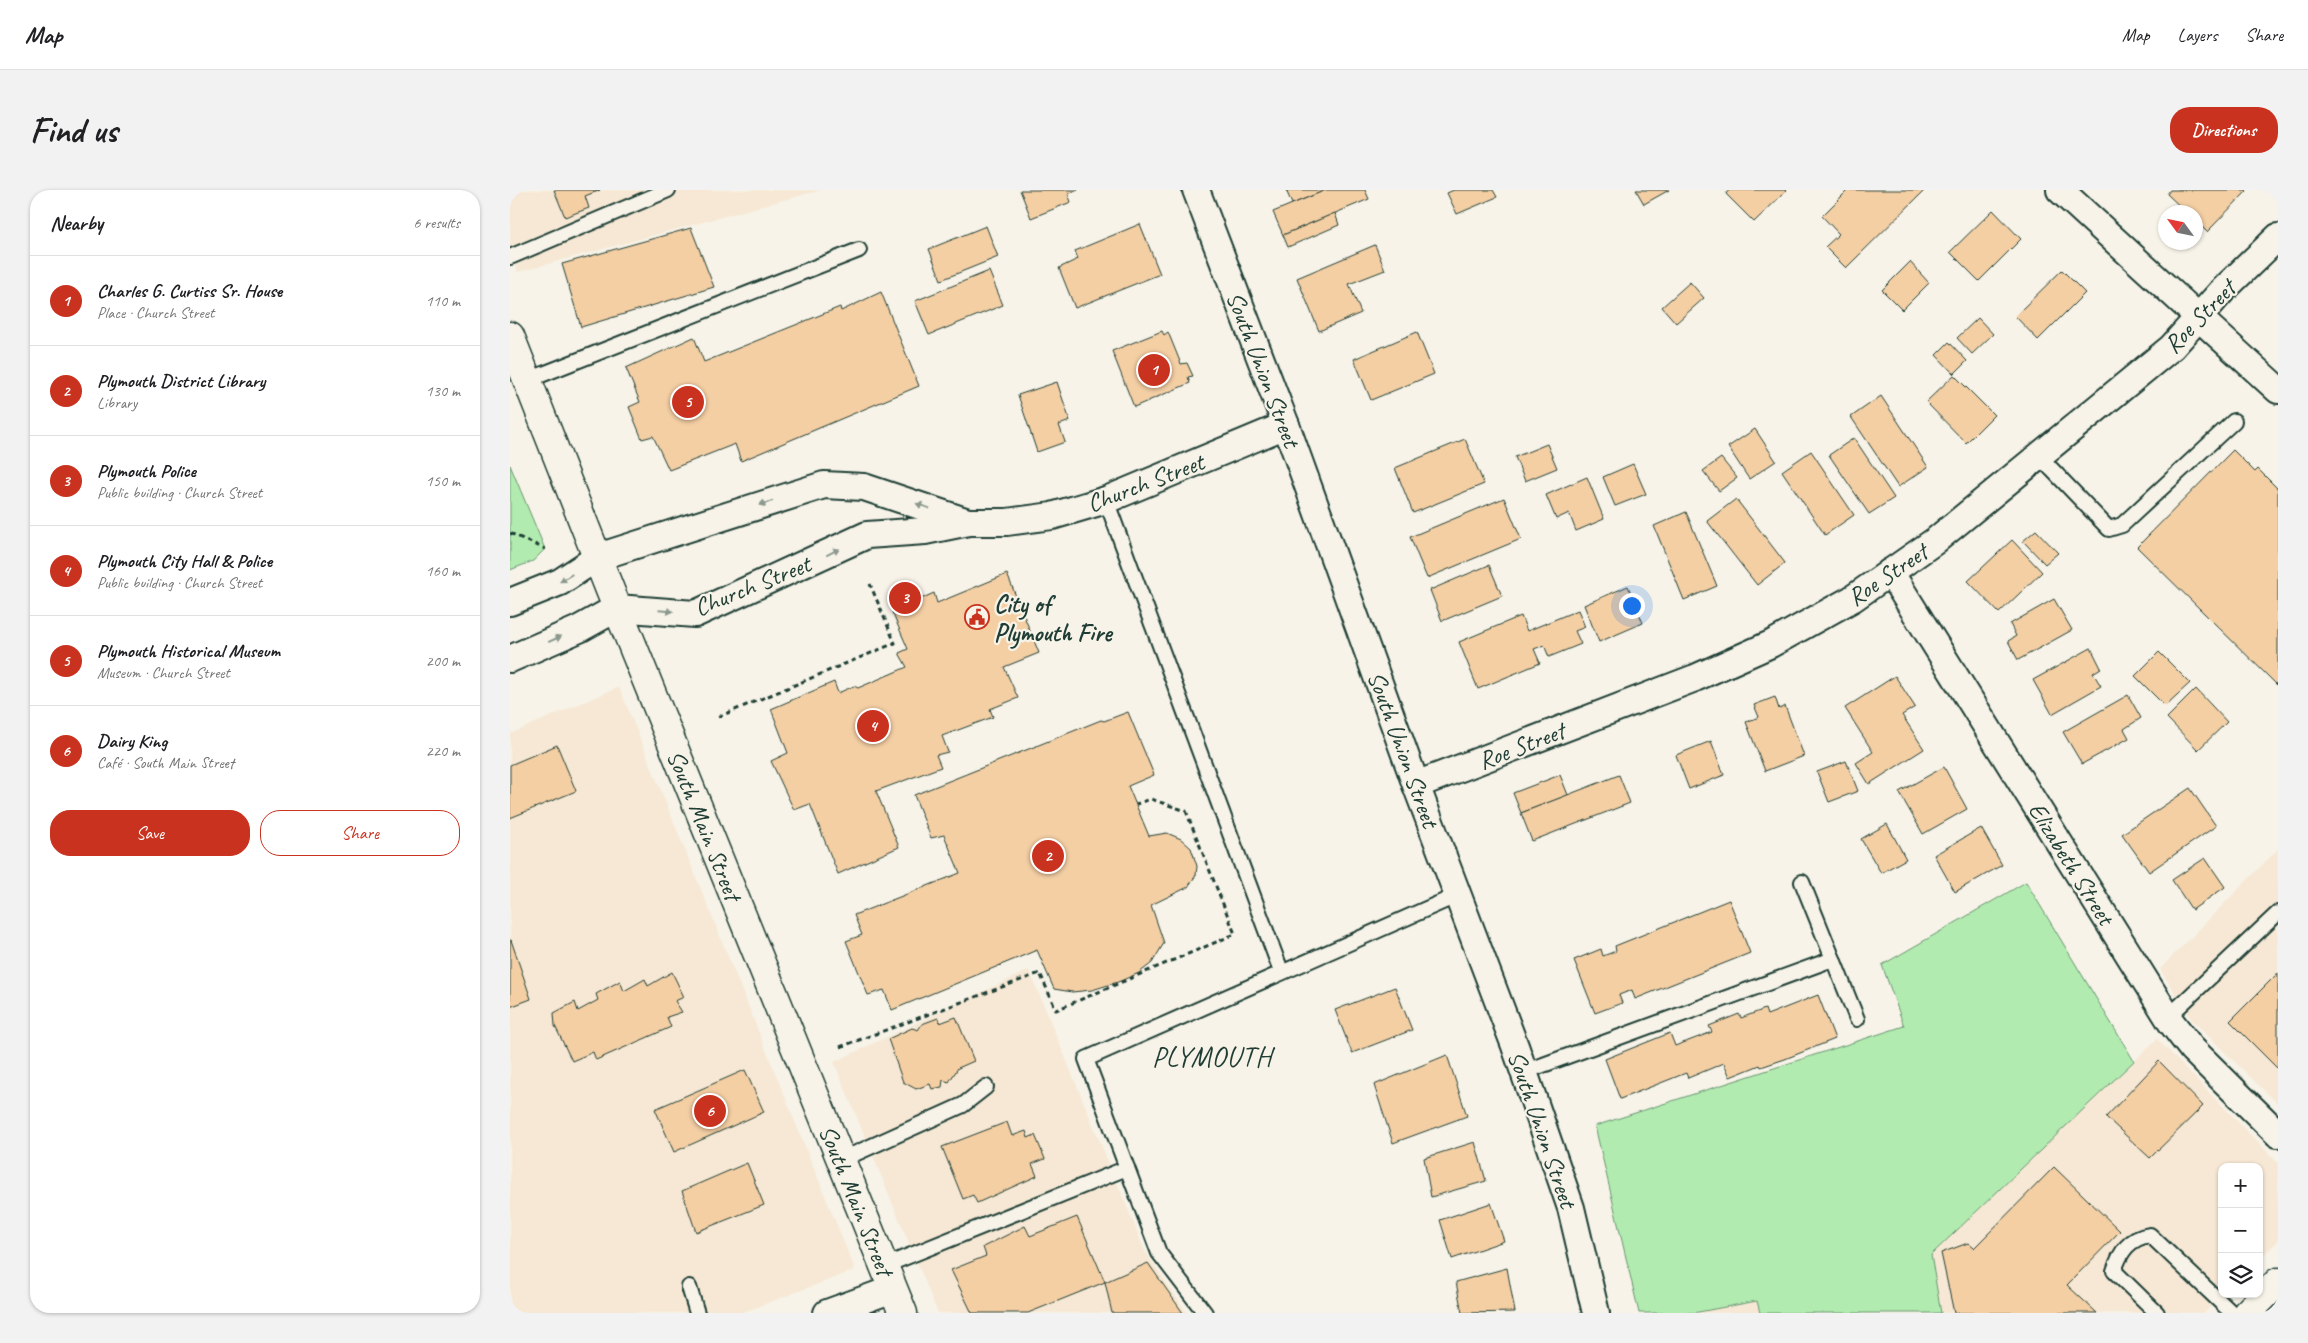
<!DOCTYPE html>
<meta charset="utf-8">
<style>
:root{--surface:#fff;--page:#f2f2f2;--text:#202124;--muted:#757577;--line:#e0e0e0;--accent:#c8321e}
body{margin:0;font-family:Caveat,sans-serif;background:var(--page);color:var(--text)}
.controls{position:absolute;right:15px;bottom:15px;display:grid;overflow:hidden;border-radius:10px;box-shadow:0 1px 4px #0004}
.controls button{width:45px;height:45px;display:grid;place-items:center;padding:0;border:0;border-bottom:1px solid var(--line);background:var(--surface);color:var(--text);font:25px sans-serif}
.compass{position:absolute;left:1648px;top:15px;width:45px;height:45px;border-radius:50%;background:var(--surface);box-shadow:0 1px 4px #0004;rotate:303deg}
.you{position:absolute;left:1121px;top:415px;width:18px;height:18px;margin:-12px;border:4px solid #fff;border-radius:50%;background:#1a73e8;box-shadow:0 0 0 8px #1a73e833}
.badge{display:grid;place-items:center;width:32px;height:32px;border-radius:50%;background:var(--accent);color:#fff;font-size:16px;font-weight:700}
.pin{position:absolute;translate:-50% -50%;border:2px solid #fff;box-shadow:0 1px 5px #0006}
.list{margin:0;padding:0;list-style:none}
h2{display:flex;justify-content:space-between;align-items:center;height:65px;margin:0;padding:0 20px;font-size:21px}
h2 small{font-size:16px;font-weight:400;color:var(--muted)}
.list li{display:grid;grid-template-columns:32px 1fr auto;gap:15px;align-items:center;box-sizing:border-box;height:90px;padding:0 20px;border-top:1px solid var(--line)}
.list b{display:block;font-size:19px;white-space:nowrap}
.list p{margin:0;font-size:16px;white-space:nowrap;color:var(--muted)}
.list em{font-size:16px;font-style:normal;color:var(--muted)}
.actions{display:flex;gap:10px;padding:15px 20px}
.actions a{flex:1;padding:11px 0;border:1px solid var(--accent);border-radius:20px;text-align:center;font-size:18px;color:var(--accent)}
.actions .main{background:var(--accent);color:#fff}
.icon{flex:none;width:28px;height:28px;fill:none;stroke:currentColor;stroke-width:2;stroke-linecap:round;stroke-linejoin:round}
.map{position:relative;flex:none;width:1768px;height:1123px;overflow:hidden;border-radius:20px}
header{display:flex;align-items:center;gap:30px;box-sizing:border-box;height:70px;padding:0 25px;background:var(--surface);border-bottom:1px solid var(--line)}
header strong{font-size:24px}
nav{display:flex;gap:28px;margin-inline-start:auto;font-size:18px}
.intro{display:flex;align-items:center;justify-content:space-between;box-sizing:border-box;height:120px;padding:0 30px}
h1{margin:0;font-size:35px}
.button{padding:12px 22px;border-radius:20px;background:var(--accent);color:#fff;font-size:18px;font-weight:700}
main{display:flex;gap:30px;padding:0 30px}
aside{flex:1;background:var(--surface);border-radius:20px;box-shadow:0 1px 4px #0004}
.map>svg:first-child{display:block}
</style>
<header>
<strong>Map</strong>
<nav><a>Map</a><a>Layers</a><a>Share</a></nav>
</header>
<div class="intro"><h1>Find us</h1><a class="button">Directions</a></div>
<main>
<aside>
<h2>Nearby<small>6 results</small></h2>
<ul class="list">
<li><span class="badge">1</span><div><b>Charles G. Curtiss Sr. House</b><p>Place · Church Street</p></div><em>110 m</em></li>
<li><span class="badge">2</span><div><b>Plymouth District Library</b><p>Library</p></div><em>130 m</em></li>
<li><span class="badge">3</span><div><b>Plymouth Police</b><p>Public building · Church Street</p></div><em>150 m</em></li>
<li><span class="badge">4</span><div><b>Plymouth City Hall &amp; Police</b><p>Public building · Church Street</p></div><em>160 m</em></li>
<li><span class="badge">5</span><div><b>Plymouth Historical Museum</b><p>Museum · Church Street</p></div><em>200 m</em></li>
<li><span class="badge">6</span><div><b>Dairy King</b><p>Café · South Main Street</p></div><em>220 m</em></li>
</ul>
<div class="actions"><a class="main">Save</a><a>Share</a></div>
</aside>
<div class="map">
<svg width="1768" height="1123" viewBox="0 0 1768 1123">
<rect width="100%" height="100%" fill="#f7f3e8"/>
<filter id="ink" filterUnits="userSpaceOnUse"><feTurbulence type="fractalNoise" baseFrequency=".02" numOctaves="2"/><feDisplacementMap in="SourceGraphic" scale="10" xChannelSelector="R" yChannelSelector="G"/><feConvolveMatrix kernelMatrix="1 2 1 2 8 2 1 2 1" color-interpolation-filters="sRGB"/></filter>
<g filter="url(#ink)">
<!-- built -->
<g fill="#f6e8d4">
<polygon points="0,0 311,0 8,82 0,59"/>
<polygon points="109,497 345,1080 231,1123 0,1123 0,544"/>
<polygon points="1768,659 1768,914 1682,830 1650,779"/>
<polygon points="519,780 635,1061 677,1123 428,1123 324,872"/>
<polygon points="1647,849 1768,973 1768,1051 1749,1069 1749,977 1712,977 1713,1104 1694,1123 1431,1123 1421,1065"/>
<polygon points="1248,1111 1250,1123 1183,1123"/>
</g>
<!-- green -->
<g fill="#b2ebaf" stroke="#689472">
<polygon points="0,275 35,359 23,371 0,380"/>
<polygon points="1516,692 1624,871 1421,1065 1431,1123 1250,1123 1247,1111 1183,1123 1129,1123 1085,936 1394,836 1372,775"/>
</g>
<!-- building -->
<g fill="#f5cfa4" stroke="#1f3d34">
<polygon points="44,0 90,0 75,6 79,18 55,27"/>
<polygon points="510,0 568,0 558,4 561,12 521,28"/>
<polygon points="776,0 810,0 811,2 782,14"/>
<polygon points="816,0 855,0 859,9 773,45 763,22"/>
<polygon points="944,0 983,0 987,7 947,24 937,3"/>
<polygon points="1126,0 1159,0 1134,14"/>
<polygon points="1219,0 1277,0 1244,32 1216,4"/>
<polygon points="1338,0 1415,0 1336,78 1315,57 1329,44 1312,26"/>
<polygon points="1660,0 1736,0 1737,1 1697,42 1686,31 1686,22 1676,22 1657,4"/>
<polygon points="1483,20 1511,49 1469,91 1440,62"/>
<polygon points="825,23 829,35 778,57 773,45"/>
<polygon points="630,34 650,84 565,118 549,78 568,69 565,61"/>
<polygon points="476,36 488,67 431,90 419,59"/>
<polygon points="181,38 204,97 71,137 52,74"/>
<polygon points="865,55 875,80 839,94 851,123 809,141 787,88"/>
<polygon points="1400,72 1419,93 1392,120 1372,100"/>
<polygon points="1552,80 1575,103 1528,150 1505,126"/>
<polygon points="479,81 493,115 419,145 405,111"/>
<polygon points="1180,92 1194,108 1166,133 1152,117"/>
<polygon points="371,102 409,196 231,271 225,254 159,280 143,246 132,249 119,217 130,212 116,178 184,147 194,172 330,117 331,121"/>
<polygon points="1468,128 1483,144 1462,164 1447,148"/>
<polygon points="652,141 654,145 658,142 671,174 677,173 683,186 678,187 680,193 624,217 602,161"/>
<polygon points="907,142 924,184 861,210 844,169"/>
<polygon points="1439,152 1457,171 1444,184 1426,165"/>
<polygon points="1444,185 1484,225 1456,253 1416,212"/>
<polygon points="547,192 560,231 549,235 555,252 527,262 508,205"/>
<polygon points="1371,206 1418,277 1388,297 1341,227"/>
<polygon points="1245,239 1266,271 1239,289 1218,257"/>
<polygon points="1344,248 1384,308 1359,324 1319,265"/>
<polygon points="955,249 974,294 903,323 885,278"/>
<polygon points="1037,254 1047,278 1015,291 1005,267"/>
<polygon points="1723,260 1745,282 1748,279 1768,299 1768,496 1627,357"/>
<polygon points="1301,261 1344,325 1315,345 1272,281"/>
<polygon points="1211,268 1227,288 1209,301 1193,281"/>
<polygon points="1123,274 1136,304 1105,316 1093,287"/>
<polygon points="1077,287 1094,329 1066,341 1059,323 1046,329 1036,305"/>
<polygon points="994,308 1011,349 917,388 900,347"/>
<polygon points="1226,309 1275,373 1247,395 1197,331"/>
<polygon points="1176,322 1207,396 1174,410 1144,336"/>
<polygon points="1526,340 1548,363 1535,374 1513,351"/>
<polygon points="1502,350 1532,382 1489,423 1458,391"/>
<polygon points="979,375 992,406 932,431 920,400"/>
<polygon points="497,384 529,463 494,477 508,508 480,519 483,527 432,546 438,562 426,565 431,577 366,601 389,657 328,684 300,614 284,620 261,571 278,563 261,519 324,492 328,503 344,496 348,498 397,477 389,463 398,459 382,422 424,403 427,413"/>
<polygon points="1118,396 1133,433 1089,452 1074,415"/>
<polygon points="1544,409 1562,440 1508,470 1498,451 1506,446 1500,434"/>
<polygon points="1068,420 1075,437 1065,441 1071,454 1039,467 1034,455 1024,459 1030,473 968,499 949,452 1011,426 1017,441"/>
<polygon points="1581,458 1591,478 1583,483 1591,496 1542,524 1523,490"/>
<polygon points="1649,462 1680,493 1655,516 1625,486"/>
<polygon points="1385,486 1405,517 1392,525 1414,559 1359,594 1346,573 1363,562 1335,518"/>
<polygon points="1686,499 1717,532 1688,560 1657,528"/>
<polygon points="1618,505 1631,528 1614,539 1619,548 1572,574 1553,542"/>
<polygon points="1265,507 1269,519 1275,516 1294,566 1255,581 1236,532 1249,527 1244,515"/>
<polygon points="618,522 644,585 618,596 639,646 657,643 671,649 681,658 687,676 686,685 678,697 641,715 654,753 642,773 629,783 608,792 582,800 562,802 544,799 527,760 382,820 374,800 358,805 336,751 352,745 344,725 450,683 434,645 421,648 404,605 591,530 594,531"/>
<polygon points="1201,551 1214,585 1179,599 1166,565"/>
<polygon points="47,555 66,601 0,628 0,575"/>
<polygon points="1336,571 1348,601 1319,612 1307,582"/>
<polygon points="1434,577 1457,619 1413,644 1389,602"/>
<polygon points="1050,585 1058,605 1011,623 1003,603"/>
<polygon points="1109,585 1120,613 1022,651 1011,623"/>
<polygon points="1680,598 1706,636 1639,682 1612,644"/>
<polygon points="1377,634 1396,669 1371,683 1351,649"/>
<polygon points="1471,638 1492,675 1445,702 1424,665"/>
<polygon points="1695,668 1715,697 1682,720 1662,690"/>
<polygon points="1219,710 1240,763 1125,809 1122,800 1109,805 1112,813 1085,823 1064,770 1091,759 1093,766 1106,761 1105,756"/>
<polygon points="1,750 21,809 0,817 0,750"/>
<polygon points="162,782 174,807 165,811 172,822 157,827 161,837 86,870 83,862 62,871 45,836 44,823 65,812 68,821 88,810 86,804 110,791 114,801 135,789 138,796"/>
<polygon points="1768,783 1768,879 1720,831"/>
<polygon points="885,797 902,840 842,863 825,820"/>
<polygon points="1308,805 1325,849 1275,869 1251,877 1250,875 1220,887 1214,873 1178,888 1176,883 1110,909 1095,869 1160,843 1165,856 1202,842 1199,836 1229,824 1231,828 1255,819 1257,825"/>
<polygon points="446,827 464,871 448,878 439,892 433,890 432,897 422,899 420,894 406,899 393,892 378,849 402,838 408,840 412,834 428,828 430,833"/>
<polygon points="937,865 957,926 883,953 864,895"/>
<polygon points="1649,871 1693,916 1640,968 1596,927"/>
<polygon points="235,880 254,922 164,962 145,919"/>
<polygon points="497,932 502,946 516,941 518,948 525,945 535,969 522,974 527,986 467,1013 463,1005 453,1009 432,957"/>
<polygon points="965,952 976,991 921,1007 914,968"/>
<polygon points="237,973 254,1015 186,1042 172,1001"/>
<polygon points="1544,977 1610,1041 1557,1095 1587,1123 1444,1123 1431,1063 1458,1053 1464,1058"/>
<polygon points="981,1013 994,1051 942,1069 930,1030"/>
<polygon points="567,1027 595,1092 518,1123 462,1123 441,1080 476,1066 473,1057 515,1036 520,1046"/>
<polygon points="638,1073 673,1123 602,1123 595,1092"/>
<polygon points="997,1078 1005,1122 952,1123 946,1092"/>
</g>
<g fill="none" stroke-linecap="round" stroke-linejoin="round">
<defs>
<g id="lane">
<polyline points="0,67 158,0"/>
<polyline points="18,190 349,60"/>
<polyline points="1529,266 1599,339 1612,335 1724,231"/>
<polyline points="596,310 771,781"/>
<polyline points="1323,769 1347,829"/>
<polyline points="1658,827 1768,723"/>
<polyline points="1014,882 1323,769 1292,692"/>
<polyline points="331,970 453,915 476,897"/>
<polyline points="374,1076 617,978"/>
<polyline points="179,1097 187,1123"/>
<polyline points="695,1123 649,1063 576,869 948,705"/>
<path d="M1647 1123 1604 1081C1610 1062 1619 1048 1640 1045L1722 1123"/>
</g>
<g id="street">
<polyline points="686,0 776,235 906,595 1005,856 1061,1018 1086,1123"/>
<polyline points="1550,0 1768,200"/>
<polyline points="1380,382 1661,832 1682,859 1768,944"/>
<polyline points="0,412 50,392 88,367 314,295 354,297 458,332"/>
<polyline points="0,469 69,439 107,418 185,424 357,345 415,341 459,332 497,332 542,326 596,310 776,235"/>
<polyline points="906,595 1185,488 1261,454 1342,409 1425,351 1662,157 1712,101 1768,47"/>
<polyline points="317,1123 383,1099"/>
</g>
<g id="secondary">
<polyline points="0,146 100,400 393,1123"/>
<polyline points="1737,1123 1768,1092"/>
</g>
</defs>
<!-- lane casing -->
<use href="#lane" stroke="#1f3d34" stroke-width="18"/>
<!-- street casing -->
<use href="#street" stroke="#1f3d34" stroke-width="30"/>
<!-- secondary casing -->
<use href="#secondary" stroke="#1f3d34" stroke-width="31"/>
<!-- path -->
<g stroke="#1f3d34" stroke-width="3" stroke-dasharray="5 4" stroke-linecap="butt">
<polyline points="0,343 35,359"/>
<polyline points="208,527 385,453 360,394"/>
<polyline points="330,857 530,783 546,820 725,744 676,621 641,609 626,614"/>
</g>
<!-- lane -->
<use href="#lane" stroke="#f7f3e8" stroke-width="14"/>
<!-- street -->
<use href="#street" stroke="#f7f3e8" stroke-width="26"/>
<!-- secondary -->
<use href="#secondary" stroke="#f7f3e8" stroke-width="28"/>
</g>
<!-- one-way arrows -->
<defs><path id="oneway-solid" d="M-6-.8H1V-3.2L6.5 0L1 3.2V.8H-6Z" transform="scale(1.25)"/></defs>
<g fill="#8b988e">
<use href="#oneway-solid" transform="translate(256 313) rotate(162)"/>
<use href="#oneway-solid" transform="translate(413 316) rotate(-161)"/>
<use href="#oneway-solid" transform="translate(323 362) rotate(-26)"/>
<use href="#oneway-solid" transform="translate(56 388) rotate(148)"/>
<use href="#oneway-solid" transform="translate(156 421) rotate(5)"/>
<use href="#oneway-solid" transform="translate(45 449) rotate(-24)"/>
</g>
</g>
<!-- icons -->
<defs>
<symbol id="civic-ring" viewBox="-11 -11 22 22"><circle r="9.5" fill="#f7f3e8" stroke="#c8321e" stroke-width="1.5"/><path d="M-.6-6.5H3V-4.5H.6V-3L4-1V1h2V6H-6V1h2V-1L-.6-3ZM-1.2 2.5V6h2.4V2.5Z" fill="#c8321e"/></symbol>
</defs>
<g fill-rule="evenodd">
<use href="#civic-ring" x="453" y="413" width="28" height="28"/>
</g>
<g text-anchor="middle" stroke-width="4.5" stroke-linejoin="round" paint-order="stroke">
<!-- street labels -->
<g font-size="25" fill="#1f3d34" stroke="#f7f3e8">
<text transform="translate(1689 126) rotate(-46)" y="9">Roe Street</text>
<text transform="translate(754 179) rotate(69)" y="9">South Union Street</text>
<text transform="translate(635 292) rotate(-21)" y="9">Church Street</text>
<text transform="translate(1377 384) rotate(-34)" y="9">Roe Street</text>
<text transform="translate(242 395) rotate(-22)" y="9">Church Street</text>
<text transform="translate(1011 555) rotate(-21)" y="9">Roe Street</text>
<text transform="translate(894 559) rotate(70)" y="9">South Union Street</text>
<text transform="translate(195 635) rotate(68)" y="9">South Main Street</text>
<text transform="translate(1562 673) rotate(58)" y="9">Elizabeth Street</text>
<text transform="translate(1033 939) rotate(71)" y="9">South Union Street</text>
<text transform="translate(347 1010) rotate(68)" y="9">South Main Street</text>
</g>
<!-- poi labels -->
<g font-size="25" font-weight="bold" fill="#1f3d34" stroke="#f7f3e8" text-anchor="start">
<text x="484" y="422">City of<tspan x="484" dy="29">Plymouth Fire</tspan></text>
</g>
<!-- quarter labels -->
<g font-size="28" letter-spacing="1" fill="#1f3d34" stroke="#f7f3e8">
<text x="702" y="876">PLYMOUTH</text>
</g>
</g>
</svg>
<div class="controls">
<button>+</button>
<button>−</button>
<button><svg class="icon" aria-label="layers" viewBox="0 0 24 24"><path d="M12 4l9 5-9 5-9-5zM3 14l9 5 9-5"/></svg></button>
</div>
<svg class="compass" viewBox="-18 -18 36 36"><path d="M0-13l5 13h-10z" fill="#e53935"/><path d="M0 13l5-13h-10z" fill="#757577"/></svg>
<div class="you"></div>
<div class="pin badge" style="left:644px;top:180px">1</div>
<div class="pin badge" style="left:538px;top:666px">2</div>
<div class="pin badge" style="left:395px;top:408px">3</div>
<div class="pin badge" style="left:363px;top:536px">4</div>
<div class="pin badge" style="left:178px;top:212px">5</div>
<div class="pin badge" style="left:200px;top:921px">6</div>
</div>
</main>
